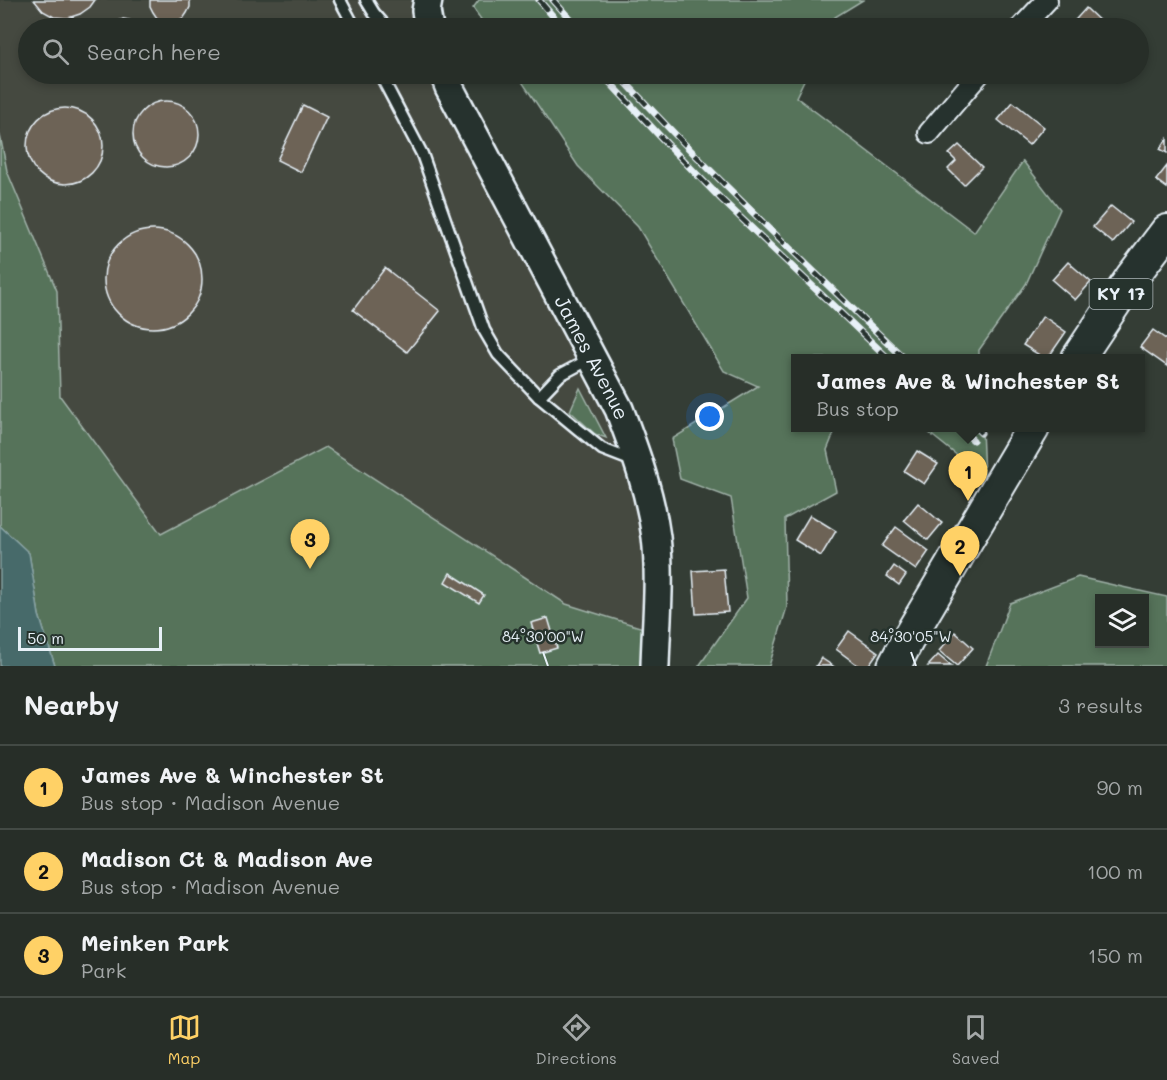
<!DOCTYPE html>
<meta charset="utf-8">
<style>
:root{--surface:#272e28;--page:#333a34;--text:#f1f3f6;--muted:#a4a8a8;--line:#434a45;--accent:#ffd166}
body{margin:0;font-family:Mali,sans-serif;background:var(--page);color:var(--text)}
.controls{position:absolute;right:18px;bottom:18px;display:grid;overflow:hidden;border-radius:0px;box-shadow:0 3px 9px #0003}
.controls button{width:54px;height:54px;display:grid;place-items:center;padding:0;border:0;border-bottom:2px solid var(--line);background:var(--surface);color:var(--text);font:30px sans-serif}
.scale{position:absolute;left:18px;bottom:15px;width:144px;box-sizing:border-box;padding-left:6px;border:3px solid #e8f1f8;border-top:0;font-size:16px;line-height:21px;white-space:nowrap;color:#e8f1f8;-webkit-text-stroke:4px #26332d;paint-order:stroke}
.you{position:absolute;left:710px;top:417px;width:21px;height:21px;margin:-15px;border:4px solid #fff;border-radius:50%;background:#1a73e8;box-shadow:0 0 0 9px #1a73e833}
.badge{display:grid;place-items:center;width:39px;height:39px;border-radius:50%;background:var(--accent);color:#111;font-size:20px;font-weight:700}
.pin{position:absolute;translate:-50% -50px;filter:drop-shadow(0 2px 3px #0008)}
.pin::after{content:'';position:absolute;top:32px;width:21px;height:18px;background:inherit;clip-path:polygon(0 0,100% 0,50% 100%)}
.popup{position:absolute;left:791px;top:354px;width:354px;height:78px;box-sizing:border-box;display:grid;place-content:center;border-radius:0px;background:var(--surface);filter:drop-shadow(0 2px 4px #0005);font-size:20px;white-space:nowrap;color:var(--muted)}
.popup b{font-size:22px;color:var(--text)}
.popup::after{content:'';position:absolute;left:50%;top:100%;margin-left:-12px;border:12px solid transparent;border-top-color:var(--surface)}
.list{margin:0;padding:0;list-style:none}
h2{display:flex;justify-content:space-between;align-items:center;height:78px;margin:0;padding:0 24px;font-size:26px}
h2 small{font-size:20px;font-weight:400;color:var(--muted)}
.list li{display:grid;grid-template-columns:39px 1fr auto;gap:18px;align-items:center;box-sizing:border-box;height:84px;padding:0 24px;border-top:2px solid var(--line)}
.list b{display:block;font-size:22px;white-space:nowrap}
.list p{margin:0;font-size:20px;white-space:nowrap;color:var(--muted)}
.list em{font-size:20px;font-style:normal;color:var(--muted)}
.icon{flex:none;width:33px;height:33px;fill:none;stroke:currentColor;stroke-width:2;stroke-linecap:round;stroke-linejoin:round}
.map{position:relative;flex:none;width:1167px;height:666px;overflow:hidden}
.search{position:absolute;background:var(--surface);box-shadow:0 3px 9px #0003;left:18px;right:18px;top:18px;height:66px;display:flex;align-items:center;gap:15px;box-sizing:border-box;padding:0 21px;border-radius:33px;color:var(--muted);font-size:22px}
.sheet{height:330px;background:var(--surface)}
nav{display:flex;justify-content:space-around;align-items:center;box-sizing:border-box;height:84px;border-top:2px solid var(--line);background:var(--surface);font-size:16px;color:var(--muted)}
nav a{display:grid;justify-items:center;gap:3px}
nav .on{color:var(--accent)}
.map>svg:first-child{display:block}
</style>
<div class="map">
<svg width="1167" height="666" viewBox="0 0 1167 666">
<rect width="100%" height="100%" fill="#343d35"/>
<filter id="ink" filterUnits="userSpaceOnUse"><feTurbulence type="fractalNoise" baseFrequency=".0167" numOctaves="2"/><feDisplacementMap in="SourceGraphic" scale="12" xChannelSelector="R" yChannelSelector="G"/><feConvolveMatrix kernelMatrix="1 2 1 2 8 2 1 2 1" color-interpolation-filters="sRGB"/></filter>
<g filter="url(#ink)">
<!-- built -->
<polygon fill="#45483f" points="0,0 428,0 429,28 28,28 28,74 444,74 639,464 656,632 566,604 326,447 161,535 60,396 57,291 7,171 0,135"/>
<!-- green -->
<g fill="#57735a" stroke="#a0b2a9" stroke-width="1.5" fill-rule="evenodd">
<polygon points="479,0 863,0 835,17 830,28 487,28 473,8"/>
<polygon points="517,74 807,74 796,97 974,232 1023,161 1060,209 1026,284 979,350 979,358 796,358 796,428 836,428 827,450 836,491 785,519 787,607 769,666 699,666 747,598 731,498 680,479 672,439 758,386 724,371 638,227 578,166"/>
<polygon points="0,135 7,171 57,291 60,396 161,534 326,447 566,604 656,632 655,666 55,666 39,615 29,553 0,526"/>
<polygon points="580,388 606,438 595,434 570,411"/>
<polygon points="923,428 982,428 984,477"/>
<path d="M1078 577 1167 597V666H986L1010 603ZM1100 598H1144V644H1100Z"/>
</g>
<!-- water -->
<polygon fill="#466b6a" stroke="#87a1a3" stroke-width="1.5" points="0,526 29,553 39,615 55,666 0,666"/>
<!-- building -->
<g fill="#6d6357" stroke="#e8f1f8" stroke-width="1.5">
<polygon points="34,0 95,0 90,7 80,14 68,18 54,17 43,11"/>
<polygon points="150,0 190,0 190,7 187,13 183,19 176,22 170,23 163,21 157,18 153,12 150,6"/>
<polygon points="1086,8 1105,26 1103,28 1068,28"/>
<polygon points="123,19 129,20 136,23 141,28 107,28 112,24"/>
<polygon points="875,20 886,28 869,28"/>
<circle cx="166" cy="134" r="33"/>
<polygon points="1013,102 1044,127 1029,145 998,120"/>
<polygon points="303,105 327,117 301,172 277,160"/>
<circle cx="65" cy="146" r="38"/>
<polygon points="1167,139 1167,153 1160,149"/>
<polygon points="959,145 982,167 964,185 948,169 956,161 949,154"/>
<polygon points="1167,166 1167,188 1156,180"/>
<polygon points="1111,206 1131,222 1113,243 1093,227"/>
<circle cx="153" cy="279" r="49"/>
<polygon points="1068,262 1091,282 1075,300 1052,280"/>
<polygon points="385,268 440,311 407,352 353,310"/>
<polygon points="1043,316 1066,332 1048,358 1044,358 1023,345"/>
<polygon points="1153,330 1167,340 1167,366 1140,347"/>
<polygon points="917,451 938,464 924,484 904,471"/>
<polygon points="918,503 942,523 928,540 904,520"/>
<polygon points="810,515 836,531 821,556 795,540"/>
<polygon points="896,527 929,551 916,570 882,546"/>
<polygon points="894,566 906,575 899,585 887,576"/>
<polygon points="724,569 728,612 696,614 693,571"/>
<polygon points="450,573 484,595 479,603 445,582"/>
<polygon points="548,618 557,648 540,653 531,623"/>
<polygon points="849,631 878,652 868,666 859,666 836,649"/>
<polygon points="955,632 973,648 957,666 939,651"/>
<polygon points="938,655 951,666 928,666"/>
<polygon points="821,658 833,666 816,666"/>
</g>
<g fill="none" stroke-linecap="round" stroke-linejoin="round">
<defs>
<g id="service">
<polyline points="340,0 355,28"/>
<polyline points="366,0 374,13 387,28"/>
<polyline points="380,74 422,154 484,330 498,354 539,397 602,449 633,461"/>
<polyline points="539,397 560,375 592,358"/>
</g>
<g id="minor">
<polyline points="1021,28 1047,0"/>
<polyline points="929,133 979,74"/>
</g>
<g id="secondary">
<polyline points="428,0 426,11 429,28"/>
<path id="s1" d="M444 74 449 87 619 409C635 451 650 492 656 537 661 579 656 624 655 666"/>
</g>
<g id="primary">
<polyline points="1078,358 1132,277 1167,231"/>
<polyline points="894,666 908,639 1033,428"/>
</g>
</defs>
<!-- service casing -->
<use href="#service" stroke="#e8f1f8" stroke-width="15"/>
<!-- minor casing -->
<use href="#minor" stroke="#e8f1f8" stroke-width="24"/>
<!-- secondary casing -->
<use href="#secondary" stroke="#e8f1f8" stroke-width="32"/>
<!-- primary casing -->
<use href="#primary" stroke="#e8f1f8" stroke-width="36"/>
<!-- service -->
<use href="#service" stroke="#26332d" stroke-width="10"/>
<!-- minor -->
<use href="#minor" stroke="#26332d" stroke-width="20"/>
<!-- secondary -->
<use href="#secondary" stroke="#26332d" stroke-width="27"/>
<!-- primary -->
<use href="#primary" stroke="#26332d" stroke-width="32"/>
<defs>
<g id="rail">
<polyline points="539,0 563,28"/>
<polyline points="553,0 578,28"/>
<polyline points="602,74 670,147 721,199 888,358"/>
<path d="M618 74C709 173 807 265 904 358"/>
<polyline points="960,428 973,440"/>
<polyline points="976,428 981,433"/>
</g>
</defs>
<!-- rail casing -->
<use href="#rail" stroke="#e8f1f8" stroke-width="7"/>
<!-- rail -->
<use href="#rail" stroke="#26332d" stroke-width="4.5" stroke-dasharray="14" stroke-linecap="butt"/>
</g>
</g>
<!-- ticks -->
<path fill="none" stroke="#e8f1f8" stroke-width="2" d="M543 652 548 666M911 652 916 666"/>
<g text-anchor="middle" stroke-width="5" stroke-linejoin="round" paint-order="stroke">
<!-- shield labels -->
<rect fill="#26332d" stroke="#aeb8bb" stroke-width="1.5" x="1089.5" y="279" width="63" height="30" rx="4.5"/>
<g font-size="18" font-weight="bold" fill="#e8f1f8">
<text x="1121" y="300">KY 17</text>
</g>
<!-- street labels -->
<g font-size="20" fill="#e8f1f8" stroke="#26332d">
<text dy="7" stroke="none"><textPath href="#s1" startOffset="320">James Avenue</textPath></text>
</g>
</g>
<g font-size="15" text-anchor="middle" fill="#e8f1f8" stroke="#26332d" stroke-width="5" stroke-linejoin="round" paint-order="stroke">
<text x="543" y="642">84°30'00"W</text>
<text x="911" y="642">84°30'05"W</text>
</g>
</svg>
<div class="controls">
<button><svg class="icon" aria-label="layers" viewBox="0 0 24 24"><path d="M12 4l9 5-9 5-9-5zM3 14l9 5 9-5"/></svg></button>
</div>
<div class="scale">50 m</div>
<div class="you"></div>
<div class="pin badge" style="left:968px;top:501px">1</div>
<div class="popup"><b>James Ave &amp; Winchester St</b>Bus stop</div>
<div class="pin badge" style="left:960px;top:576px">2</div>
<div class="pin badge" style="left:310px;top:569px">3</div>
<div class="search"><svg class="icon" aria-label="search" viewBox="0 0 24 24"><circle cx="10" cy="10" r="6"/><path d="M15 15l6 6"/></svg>Search here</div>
</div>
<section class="sheet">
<h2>Nearby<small>3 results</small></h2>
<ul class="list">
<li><span class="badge">1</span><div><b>James Ave &amp; Winchester St</b><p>Bus stop · Madison Avenue</p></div><em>90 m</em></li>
<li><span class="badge">2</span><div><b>Madison Ct &amp; Madison Ave</b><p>Bus stop · Madison Avenue</p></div><em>100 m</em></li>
<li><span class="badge">3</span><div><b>Meinken Park</b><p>Park</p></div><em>150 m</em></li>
</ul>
</section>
<nav>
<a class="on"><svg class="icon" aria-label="map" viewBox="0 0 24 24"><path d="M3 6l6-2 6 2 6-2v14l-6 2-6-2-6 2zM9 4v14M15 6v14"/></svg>Map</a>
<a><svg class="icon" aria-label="directions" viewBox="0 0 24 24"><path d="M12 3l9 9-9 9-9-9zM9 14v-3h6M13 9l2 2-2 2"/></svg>Directions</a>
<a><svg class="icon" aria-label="saved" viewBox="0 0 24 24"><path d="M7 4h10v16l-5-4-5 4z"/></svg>Saved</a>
</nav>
